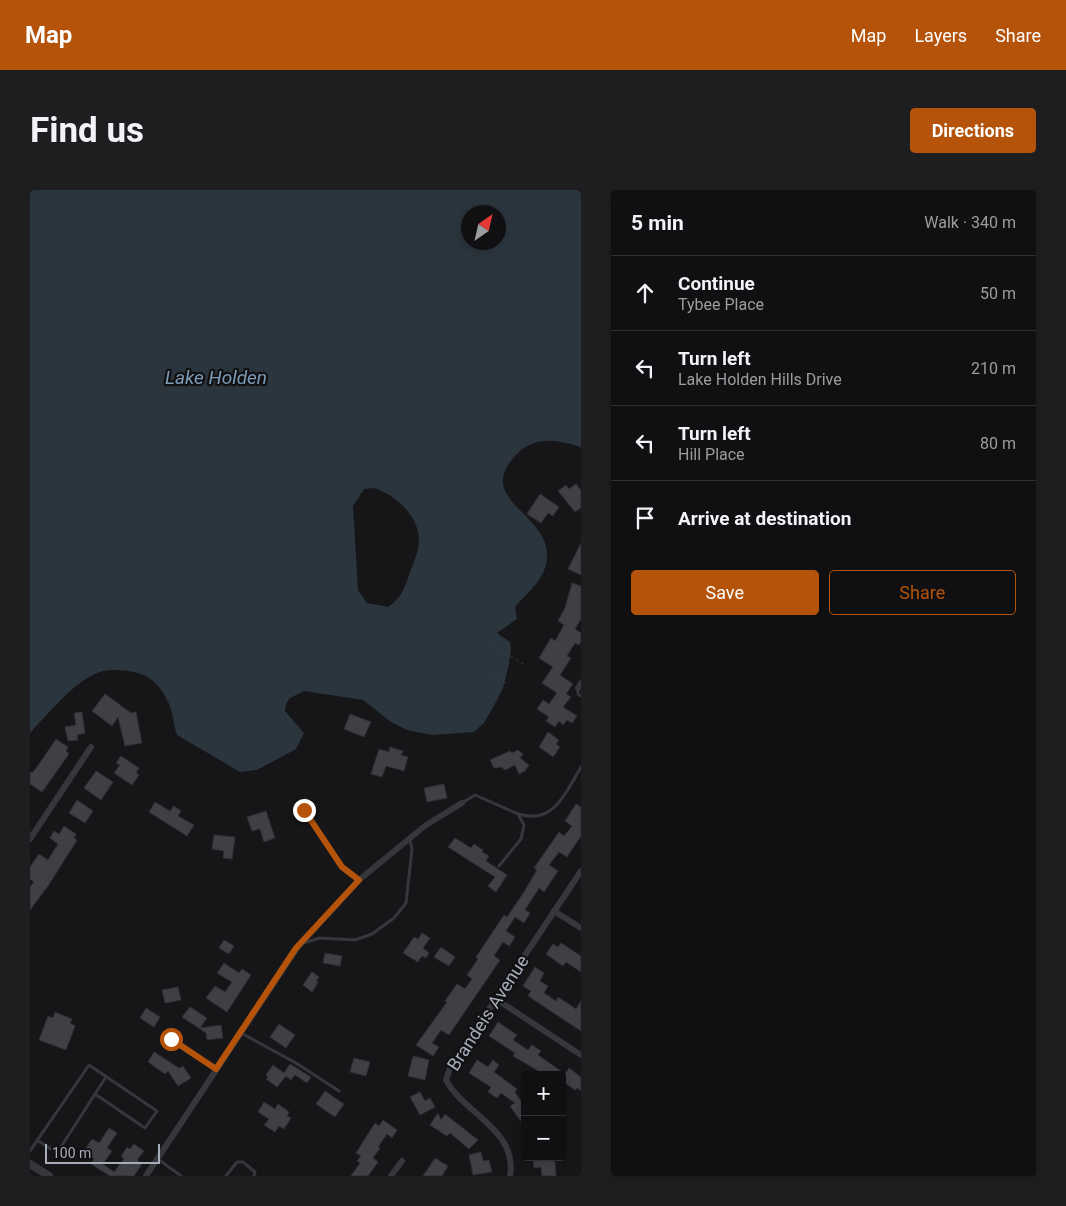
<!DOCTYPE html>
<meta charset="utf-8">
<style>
:root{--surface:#101012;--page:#1e1e20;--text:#f1f3f6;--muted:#9c9d9f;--line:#303032;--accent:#b45309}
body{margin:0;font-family:Roboto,sans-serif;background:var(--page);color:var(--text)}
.controls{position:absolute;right:15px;bottom:15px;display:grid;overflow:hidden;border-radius:5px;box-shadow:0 2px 8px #0003}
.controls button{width:45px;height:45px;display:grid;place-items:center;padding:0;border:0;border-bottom:1px solid var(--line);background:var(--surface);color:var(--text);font:25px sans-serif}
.compass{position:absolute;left:431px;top:15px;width:45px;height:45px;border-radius:50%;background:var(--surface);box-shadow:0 2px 8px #0003;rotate:34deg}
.scale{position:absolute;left:15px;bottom:12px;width:115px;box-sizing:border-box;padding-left:5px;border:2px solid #a7acb9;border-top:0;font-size:14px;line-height:18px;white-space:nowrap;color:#a7acb9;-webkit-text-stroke:4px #111113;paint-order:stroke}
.stop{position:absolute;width:15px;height:15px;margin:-11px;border:4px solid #b45309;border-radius:50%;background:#fff}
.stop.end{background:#b45309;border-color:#fff;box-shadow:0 1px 5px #0008}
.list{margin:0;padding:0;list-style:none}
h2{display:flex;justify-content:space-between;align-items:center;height:65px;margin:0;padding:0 20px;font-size:21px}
h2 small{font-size:16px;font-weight:400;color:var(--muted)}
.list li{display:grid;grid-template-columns:32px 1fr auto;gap:15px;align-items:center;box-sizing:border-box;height:75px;padding:0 20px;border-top:1px solid var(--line)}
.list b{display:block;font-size:19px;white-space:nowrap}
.list p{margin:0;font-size:16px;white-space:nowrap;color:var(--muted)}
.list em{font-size:16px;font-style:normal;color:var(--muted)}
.actions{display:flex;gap:10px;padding:15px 20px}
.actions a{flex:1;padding:11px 0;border:1px solid var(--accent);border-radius:5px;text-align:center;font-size:18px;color:var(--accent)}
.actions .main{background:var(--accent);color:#fff}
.icon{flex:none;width:28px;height:28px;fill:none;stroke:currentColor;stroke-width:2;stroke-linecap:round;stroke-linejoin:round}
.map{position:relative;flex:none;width:551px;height:986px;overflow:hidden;border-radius:5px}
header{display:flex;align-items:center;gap:30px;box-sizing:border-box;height:70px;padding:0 25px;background:var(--accent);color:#fff}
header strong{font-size:24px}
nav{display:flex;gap:28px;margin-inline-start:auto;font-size:18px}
.intro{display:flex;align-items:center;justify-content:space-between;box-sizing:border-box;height:120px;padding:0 30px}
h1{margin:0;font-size:35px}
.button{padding:12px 22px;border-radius:5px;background:var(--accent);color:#fff;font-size:18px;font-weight:700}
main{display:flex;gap:30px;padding:0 30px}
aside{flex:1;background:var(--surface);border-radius:5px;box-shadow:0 2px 8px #0003}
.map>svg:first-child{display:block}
</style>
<header>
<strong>Map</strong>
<nav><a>Map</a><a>Layers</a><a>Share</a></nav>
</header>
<div class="intro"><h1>Find us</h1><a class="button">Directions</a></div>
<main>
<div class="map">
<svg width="551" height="986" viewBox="0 0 551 986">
<rect width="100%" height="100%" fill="#161618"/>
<!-- water -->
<path fill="#2b353d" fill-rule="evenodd" d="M0 0H551V257C527 250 506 245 487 264 442 310 519 322 517 367 516 389 498 402 485 417L487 429 467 443 480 452 481 459 479 474 473 498 466 512 454 533 444 542 402 545 377 540 361 532 333 510 274 501 260 508 256 514 255 521 274 543 266 559 227 580 210 582 147 545C143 533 143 519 136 508 129 494 119 485 104 482 95 480 79 479 70 482 45 490 18 524 0 543ZM438 22H468V52H438ZM344 298C369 306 394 331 388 359 386 367 383 375 380 382 375 397 372 408 358 417L337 413 328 400 323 316 334 299Z"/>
<!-- building -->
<g fill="#3f4045" stroke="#2f2f34">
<polygon points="546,294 551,300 551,318 545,322 528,301 536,295 539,299"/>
<polygon points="510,304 529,317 523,326 518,323 511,333 497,324"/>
<polygon points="551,353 551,385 538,379"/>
<polygon points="542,393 551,396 551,429 545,439 551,443 551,451 549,455 545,453 537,466 541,468 530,485 543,494 536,504 541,507 533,517 547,526 542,533 537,530 533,535 529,531 525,537 516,531 519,527 507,519 513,510 519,514 527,503 512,493 523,477 509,468 521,448 525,451 534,435 528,431 535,418"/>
<polygon points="75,504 101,523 106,522 112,553 95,556 88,527 82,536 62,521"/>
<polygon points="52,522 55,543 47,545 48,550 38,551 35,537 46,535 44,523"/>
<polygon points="320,524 341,532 334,547 314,539"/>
<polygon points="518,542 529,550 526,554 530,557 523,567 509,557"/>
<polygon points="26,549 38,557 36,561 39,564 12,602 0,594 0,582 2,583 7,577"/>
<polygon points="360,557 373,561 371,565 378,567 374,581 356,576 352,587 341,584 349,559 359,562"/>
<polygon points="488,560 493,564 490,568 499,575 495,581 489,584 485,575 475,580 471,577 464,578 460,570 480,561 482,563"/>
<polygon points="91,566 109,578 106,583 109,585 102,595 84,583 90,575 86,573"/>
<polygon points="66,581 83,592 71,610 54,598"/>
<polygon points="414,594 417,608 397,612 394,598"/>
<polygon points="47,610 63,621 55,633 39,623"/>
<polygon points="125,612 140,621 144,616 151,621 148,626 164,635 157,646 119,622"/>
<polygon points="546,614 551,617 551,646 537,667 529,662 519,675 528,681 514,702 509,698 500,712 495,720 500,723 494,733 485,727 476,741 485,747 479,756 473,752 464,766 470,770 419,845 411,840 402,853 409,857 403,866 386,855 417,812 415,811 427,794 435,799 442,789 437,785 448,769 446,767 474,725 477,727 494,702 507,680 504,678 529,642 534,646 542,636 535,631"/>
<polygon points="236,621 245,648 234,652 230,639 222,641 217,627"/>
<polygon points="34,636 46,644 44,648 47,650 18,696 0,720 0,697 4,692 0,689 0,677 9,664 18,670 28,654 20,648 24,641 29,644"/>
<polygon points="184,645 205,647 202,669 193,668 194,661 182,659"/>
<polygon points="425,648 441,658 444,654 453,660 452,662 459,666 456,671 477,685 466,702 458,696 465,687 418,657"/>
<polygon points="392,743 400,748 393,758 399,763 396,768 392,766 388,772 373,763 384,747 388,749"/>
<polygon points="194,750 204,756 199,764 189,758"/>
<polygon points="531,753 551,766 551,782 536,772 533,776 516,764 523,754 528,757"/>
<polygon points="411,757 425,767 419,776 404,767"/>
<polygon points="295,763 312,766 310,776 293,773"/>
<polygon points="194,773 209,783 212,779 221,785 197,822 176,808 185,796 195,802 202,792 187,783"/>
<polygon points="505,777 514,783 510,791 518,796 514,803 526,811 528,807 546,819 551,811 551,841 498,806 501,801 493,796"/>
<polygon points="282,782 289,787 286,791 288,792 282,802 273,795"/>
<polygon points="148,797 151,810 135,813 132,800"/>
<polygon points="160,817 177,828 170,838 191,835 193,848 177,850 176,843 152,827"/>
<polygon points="116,818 130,827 124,837 110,828"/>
<polygon points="25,822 42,829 40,833 45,836 36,860 9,850 18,826 23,828"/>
<polygon points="468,832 487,845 483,850 498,860 502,855 511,861 508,865 535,884 539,878 551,887 551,901 547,898 545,900 532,891 532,885 515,885 483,866 485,863 459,846"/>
<polygon points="249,834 265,845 256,858 240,847"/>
<polygon points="124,862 149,878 153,876 161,888 148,896 138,881 135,884 118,872"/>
<polygon points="383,866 399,870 395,890 378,886"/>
<polygon points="324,868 340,872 336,886 320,882"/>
<polygon points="447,870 458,877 463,870 469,875 464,882 487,899 485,902 495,917 495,937 480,916 485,913 471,903 467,908 458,902 461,897 439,883"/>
<polygon points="260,874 281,887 277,893 265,885 261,890 256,886 247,897 236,889 238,887 236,885 243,875 254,883"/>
<polygon points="295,901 314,914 305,927 286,914"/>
<polygon points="390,902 395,911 400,908 405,917 390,925 380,907"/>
<polygon points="234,912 245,919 248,914 259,922 257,926 261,928 254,939 249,936 245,942 234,935 239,929 228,922"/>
<polygon points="408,923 411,930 415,924 448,950 439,959 420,943 417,946 400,935"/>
<polygon points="353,930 367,940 362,948 357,944 348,957 350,958 343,968 348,972 338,986 321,986 330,973 327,971 331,966 326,963 345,933 349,936"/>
<polygon points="79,938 87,943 77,958 82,961 73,974 84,982 94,969 91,966 97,957 100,959 104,954 114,961 107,970 112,974 104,986 80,986 61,974 64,969 53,962 62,949 69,953"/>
<polygon points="451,962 453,971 459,970 462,982 443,985 439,965"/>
<polygon points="503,967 520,967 520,971 525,971 526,986 512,986 511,977 504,978"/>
<polygon points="405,968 418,976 412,986 393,986"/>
</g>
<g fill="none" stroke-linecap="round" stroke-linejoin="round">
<!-- path -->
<g stroke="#3c3e44" stroke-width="1" stroke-dasharray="2.5 4" stroke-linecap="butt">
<polyline points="464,456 495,475"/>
<polyline points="463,484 468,486 466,491 476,493"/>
<polyline points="276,607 274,620 312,677 324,686"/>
</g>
<!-- service -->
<g stroke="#36373d" stroke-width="3">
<polyline points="548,498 548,504 551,506"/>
<polyline points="432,613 445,605 488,624 494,635 491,649 469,676"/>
<path d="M489 624C524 635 536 602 551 577"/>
<polyline points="273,753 290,748 325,750 342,744 364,728 376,713 382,659 380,650"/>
<polyline points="211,843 266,873 309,901"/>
<polyline points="65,904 76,887"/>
<polyline points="0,961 59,875 127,921 115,938 65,904 27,963 7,950"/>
<polyline points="128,969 151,986"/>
<polyline points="196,986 207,972 213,972 225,982 224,986"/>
</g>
<!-- minor -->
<g stroke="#36373d" stroke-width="6">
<polyline points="548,498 551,493"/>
<polyline points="0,649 61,557"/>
<polyline points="524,721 551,738"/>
<polyline points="466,809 551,865"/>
<polyline points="141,849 186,879"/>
<polyline points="116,986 267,758 329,690 396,635 432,613"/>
<polyline points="361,986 372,971"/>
<path d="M480 986C488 940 434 924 416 890L420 878 551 681"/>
</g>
<!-- tertiary -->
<polyline stroke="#36373d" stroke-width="8" points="0,974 19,986"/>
</g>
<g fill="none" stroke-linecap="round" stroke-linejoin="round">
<!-- route -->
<polyline stroke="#b45309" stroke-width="6" points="141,849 186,879 266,758 329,690 312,677 274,620"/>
</g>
<g text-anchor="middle" stroke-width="4.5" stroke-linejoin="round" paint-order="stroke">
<!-- street labels -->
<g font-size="18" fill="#a7acb9" stroke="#111113">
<text transform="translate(458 823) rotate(-57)" y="6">Brandeis Avenue</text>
</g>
<!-- water labels -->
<g font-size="19" font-style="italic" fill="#7b9bb6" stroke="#111113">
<text x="186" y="194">Lake Holden</text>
</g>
</g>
</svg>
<div class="controls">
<button>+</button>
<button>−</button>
</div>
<svg class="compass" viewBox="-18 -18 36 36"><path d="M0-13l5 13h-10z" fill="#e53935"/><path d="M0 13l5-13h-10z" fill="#9c9d9f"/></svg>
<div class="scale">100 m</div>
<div class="stop" style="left:141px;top:849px"></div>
<div class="stop end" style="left:274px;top:620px"></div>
</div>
<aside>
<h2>5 min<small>Walk · 340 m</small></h2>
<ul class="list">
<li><svg class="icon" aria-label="ahead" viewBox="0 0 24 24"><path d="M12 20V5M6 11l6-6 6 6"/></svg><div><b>Continue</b><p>Tybee Place</p></div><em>50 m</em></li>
<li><svg class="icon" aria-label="left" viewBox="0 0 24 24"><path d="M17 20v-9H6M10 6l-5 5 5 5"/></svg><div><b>Turn left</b><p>Lake Holden Hills Drive</p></div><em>210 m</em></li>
<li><svg class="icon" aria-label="left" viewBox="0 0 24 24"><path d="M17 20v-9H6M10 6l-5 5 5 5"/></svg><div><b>Turn left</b><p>Hill Place</p></div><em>80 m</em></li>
<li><svg class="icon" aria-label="arrive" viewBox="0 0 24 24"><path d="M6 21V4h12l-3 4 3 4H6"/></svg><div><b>Arrive at destination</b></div></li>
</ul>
<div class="actions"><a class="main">Save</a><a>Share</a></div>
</aside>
</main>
